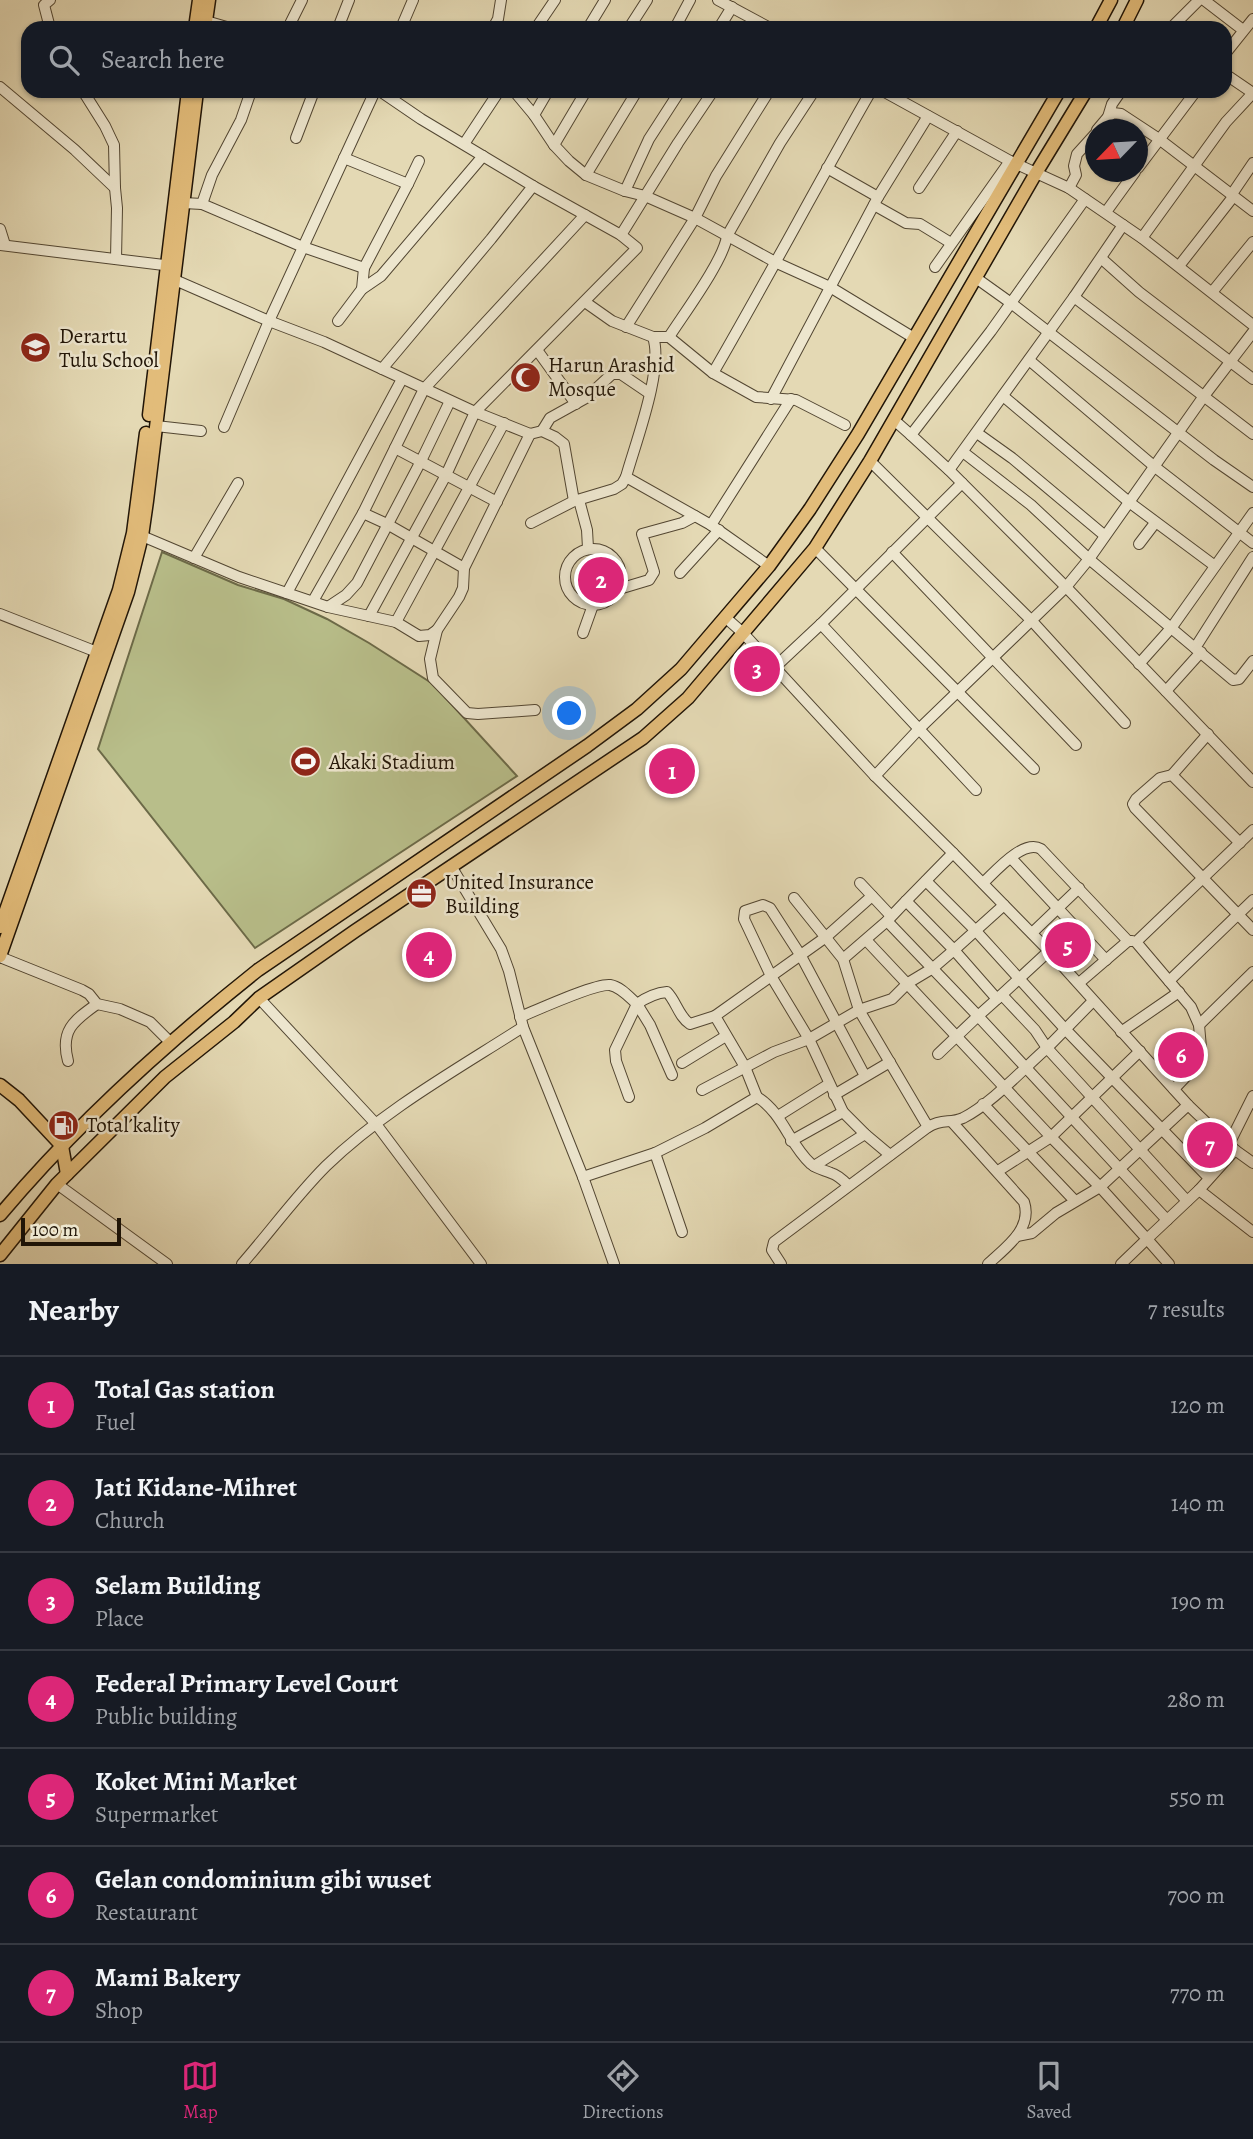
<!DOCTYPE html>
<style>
:root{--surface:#171b24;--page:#242831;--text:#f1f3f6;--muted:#9ea1a6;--line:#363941;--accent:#db2777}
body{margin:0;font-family:Alegreya,serif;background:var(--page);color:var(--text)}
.compass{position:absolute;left:1085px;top:119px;width:63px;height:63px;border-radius:50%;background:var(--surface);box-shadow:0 2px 5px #0004;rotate:245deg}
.scale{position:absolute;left:21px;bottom:18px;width:100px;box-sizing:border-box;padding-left:7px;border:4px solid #211507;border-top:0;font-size:19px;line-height:24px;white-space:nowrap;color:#211507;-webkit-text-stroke:5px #ede6ce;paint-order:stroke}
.you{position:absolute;left:570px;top:714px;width:24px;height:24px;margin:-18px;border:5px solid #fff;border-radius:50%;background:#1a73e8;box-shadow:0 0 0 10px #1a73e833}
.badge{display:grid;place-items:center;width:46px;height:46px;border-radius:50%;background:var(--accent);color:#fff;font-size:23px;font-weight:700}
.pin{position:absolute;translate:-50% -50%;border:4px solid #fff;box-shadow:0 2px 7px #0006}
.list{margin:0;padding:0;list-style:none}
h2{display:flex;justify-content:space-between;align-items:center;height:91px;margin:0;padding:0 28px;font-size:30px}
h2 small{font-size:23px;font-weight:400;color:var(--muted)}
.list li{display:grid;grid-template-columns:46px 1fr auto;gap:21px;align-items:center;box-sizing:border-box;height:98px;padding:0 28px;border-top:2px solid var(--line)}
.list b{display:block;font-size:26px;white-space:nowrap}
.list p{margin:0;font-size:23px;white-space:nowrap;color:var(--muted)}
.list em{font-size:23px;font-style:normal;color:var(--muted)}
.icon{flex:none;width:38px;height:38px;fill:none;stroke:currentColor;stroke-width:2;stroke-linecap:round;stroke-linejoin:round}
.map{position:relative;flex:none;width:1253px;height:1264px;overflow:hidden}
.search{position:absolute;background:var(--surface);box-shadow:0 2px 5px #0004;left:21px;right:21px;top:21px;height:77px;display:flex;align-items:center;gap:18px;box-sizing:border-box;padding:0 24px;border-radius:21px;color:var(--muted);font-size:26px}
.sheet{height:777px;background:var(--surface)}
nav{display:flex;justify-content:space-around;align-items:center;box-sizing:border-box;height:98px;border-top:2px solid var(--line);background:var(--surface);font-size:19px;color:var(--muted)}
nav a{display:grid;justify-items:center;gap:4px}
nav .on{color:var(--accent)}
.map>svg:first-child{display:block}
</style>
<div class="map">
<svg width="1253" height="1264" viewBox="0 0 1253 1264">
<rect width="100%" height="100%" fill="#e4d9b4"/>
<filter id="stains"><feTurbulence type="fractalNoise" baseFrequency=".00286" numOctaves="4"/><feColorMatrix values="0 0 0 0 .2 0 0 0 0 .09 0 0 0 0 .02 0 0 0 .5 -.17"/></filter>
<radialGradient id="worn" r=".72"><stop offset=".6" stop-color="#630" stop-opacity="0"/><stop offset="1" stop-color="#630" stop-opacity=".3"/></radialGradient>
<!-- green -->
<polygon fill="#b8be8a" stroke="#6c6a48" stroke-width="2" points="162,552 238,585 284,599 327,619 369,643 433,684 517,776 255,948 98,749"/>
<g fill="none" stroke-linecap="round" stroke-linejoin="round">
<defs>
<g id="minor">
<polyline points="718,0 770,28"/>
<polyline points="1204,0 1243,30"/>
<polyline points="206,21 230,28"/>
<polyline points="50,28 44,5 50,0"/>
<polyline points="288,28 302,0"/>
<polyline points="338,28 349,0"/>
<polyline points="401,28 413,0"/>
<polyline points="493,28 498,19 501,0"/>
<polyline points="536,28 555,0"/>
<polyline points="588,28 605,0"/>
<polyline points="629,28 647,0"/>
<polyline points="675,28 690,0"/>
<polyline points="719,28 732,7"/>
<polyline points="1171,28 1199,0"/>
<polyline points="1225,54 1253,19"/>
<polyline points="1225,74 1253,93"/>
<polyline points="0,87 75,150 115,188 117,208 116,259"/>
<polyline points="83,91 105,126 114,145 115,188"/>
<polyline points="514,91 534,115 554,145 569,161 586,175 625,191 645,196 695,218 777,263 830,287 914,338"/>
<polyline points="883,91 1010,161 1069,188 1142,238 1253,325"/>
<polyline points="534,115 548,91"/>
<polyline points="1108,117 1113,113 1121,114 1159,139 1253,211"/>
<polyline points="1097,130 1108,117 1112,104 1121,91"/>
<polyline points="296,138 314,91"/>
<polyline points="464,144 499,91"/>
<polyline points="554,145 586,91"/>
<polyline points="344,158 408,184 364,268"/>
<polyline points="827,168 878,197"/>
<polyline points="1138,168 1196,91"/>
<polyline points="586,175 637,91"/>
<polyline points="408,184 419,161"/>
<polyline points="919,188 957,131"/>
<polyline points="1069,188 1076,175 1074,166 1077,154 1096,133"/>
<polyline points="625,191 649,139 680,91"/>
<polyline points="1232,194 1253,163"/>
<polyline points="1085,199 991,331 911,435 949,470 1066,587 1253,782"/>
<polyline points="184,203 202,204 303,247 364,268 362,289"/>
<polyline points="202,204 212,175 241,120 251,91"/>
<polyline points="874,205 906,223 920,224 951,243"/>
<polyline points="1106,212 1135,172"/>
<polyline points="0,229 5,245"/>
<polyline points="621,235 678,143 713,91"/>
<polyline points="1142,238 1226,122 1253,93"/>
<polyline points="0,245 172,266"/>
<polyline points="1102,259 1139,292 1253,379"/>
<polyline points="1179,266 1233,197"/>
<polyline points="935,267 1010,161"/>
<polyline points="976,278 1011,303 1214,460 1253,487"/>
<polyline points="175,280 269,321 324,342 475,412 530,434 542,431 555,437 564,444 574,501"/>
<polyline points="1213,291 1253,242"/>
<polyline points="1074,297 1253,434"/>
<path d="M585 302 612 321 653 337C664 369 635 444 626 477L711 525 769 566"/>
<polyline points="338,321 362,289 381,276 483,156"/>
<polyline points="626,327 695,218 716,176 769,91"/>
<polyline points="653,337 669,337 713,373 756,397 796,400 845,425"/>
<path d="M669 337C683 315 724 260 727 236L780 143 814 91"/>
<polyline points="537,350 576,404"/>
<polyline points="1029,360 1155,467 1253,543"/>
<polyline points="382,369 491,239 533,186"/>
<path d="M713 373C767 280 817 185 871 91"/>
<polyline points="1003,396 1129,502 1215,566"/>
<polyline points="771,399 878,197 928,116"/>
<polyline points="894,420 911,435"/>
<polyline points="156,426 201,431"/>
<polyline points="224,427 269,321 375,91"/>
<polyline points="542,431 550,418 586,398 612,374 621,374 649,393"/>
<polyline points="977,433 1012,458 1104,535"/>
<polyline points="530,434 464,568 463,588 459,597 437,630 430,659 433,678 467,713 478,714 535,710"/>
<polyline points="395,448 497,502"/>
<polyline points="963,452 1031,505 1089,559 1233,680 1239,679 1253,661"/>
<polyline points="870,461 1032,621 1125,723"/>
<polyline points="949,470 1074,297 1123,225"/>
<polyline points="579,500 587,530 588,548"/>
<polyline points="363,513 387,524 464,568"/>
<polyline points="531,523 574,501 614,489 622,484 626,477"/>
<polyline points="711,525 791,399"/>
<polyline points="142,536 239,577 328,607 396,622 419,636 430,635 437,630"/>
<polyline points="1139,544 1155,523"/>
<polyline points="815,548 1034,769"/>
<circle cx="593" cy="577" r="28"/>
<polyline points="892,552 1076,745"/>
<polyline points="194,558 238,483"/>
<polyline points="680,573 719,530"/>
<polyline points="619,589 649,580 654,572 642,534 682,523 695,516"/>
<polyline points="287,593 402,379"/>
<polyline points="313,601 363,513 424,389 585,215"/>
<polyline points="328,607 346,595 357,583 421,461 450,401"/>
<polyline points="0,614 102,654"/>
<polyline points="369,616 446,475 475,412 637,248 621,235 533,186 421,119 380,91"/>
<polyline points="726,618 743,633 875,776 953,853 1049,951 1188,1105 1235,1150 1253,1163"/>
<polyline points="396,622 504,423"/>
<polyline points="821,624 976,790"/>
<polyline points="583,633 593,605"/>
<polyline points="1195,648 1253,557"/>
<polyline points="1139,664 1172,627 1253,513"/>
<polyline points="774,668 821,624 962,483"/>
<polyline points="1166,691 1201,652"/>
<polyline points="1172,775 1208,734"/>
<polyline points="875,776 919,729 1066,587 1089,559 1204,396 1253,332"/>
<polyline points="1240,843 1172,775 1160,778 1136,799 1133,804 1135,808 1253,930"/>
<polyline points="953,853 906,901 954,950 1004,905"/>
<polyline points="1011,858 1106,960"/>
<polyline points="451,866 501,949 509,971 523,1027 583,1177 614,1264"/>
<polyline points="926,881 975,930 1065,1029 1209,1178"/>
<polyline points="860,883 891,916"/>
<path d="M983 883C996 871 1023 839 1041 849L1128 941"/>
<polyline points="794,898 843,959 859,1010 928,1127"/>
<polyline points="887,921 978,1016 938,1054"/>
<polyline points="1032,933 1079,888"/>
<polyline points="866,940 1051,1137 998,1171"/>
<polyline points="0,957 82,990 89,994 97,1004 120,1009 150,1022 170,1042"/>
<polyline points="843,959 887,921 906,901"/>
<polyline points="1169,981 1253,900"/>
<polyline points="1079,983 1128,941 1132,941"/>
<polyline points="1002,995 1035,1030 1047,1048 1093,1001"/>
<polyline points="259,998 376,1124 481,1264"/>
<polyline points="997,999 978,1016 1167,1220"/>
<polyline points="715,1016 826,937 872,896"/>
<path d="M520 1017C537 1010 596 983 610 985 621 987 629 997 637 1004L615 1050 616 1061 629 1097"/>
<polyline points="1199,1025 1253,972"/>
<polyline points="1121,1032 1179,992"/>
<polyline points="1140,1051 1051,1137 1100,1187 1188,1105"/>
<path d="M68 1061C60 1031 73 1021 97 1004"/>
<polyline points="682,1063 726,1036"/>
<polyline points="865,1076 801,956 770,908 763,905 745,911 744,919 771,976 809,1039 843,1112 865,1134 890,1155"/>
<polyline points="1174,1089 1193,1069 1200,1056 1201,1048 1199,1025 1191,1007 1136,942 1253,830"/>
<polyline points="702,1090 774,1052 809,1039 859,1010 892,999 908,983 933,968 954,950 997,999 1049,951"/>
<polyline points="834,1095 890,1062"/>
<path d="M757 1097C783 1113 789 1144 811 1164 817 1169 824 1170 831 1173 838 1175 843 1180 848 1185"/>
<polyline points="983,1104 1075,1201"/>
<polyline points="778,1116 829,1084"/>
<path d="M952 1122 1024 1202C1033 1229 1005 1248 988 1264"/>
<polyline points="791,1141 843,1112"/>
<polyline points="1229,1144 1253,1096"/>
<polyline points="655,1153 682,1232"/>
<polyline points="814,1166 865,1134"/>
<path d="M583 1177 655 1153 705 1128 757 1097 745 1067 715 1016 690 1024C679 1017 676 1001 667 992 655 993 647 997 637 1004L650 1025 672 1075"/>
<polyline points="57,1184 167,1264"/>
<polyline points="1199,1190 1253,1232"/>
<polyline points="1017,1236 1032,1233 1056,1213 1100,1187 1147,1239 1121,1264"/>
<path d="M242 1264C270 1232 296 1196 326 1166 384 1110 456 1070 523 1027"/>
<path d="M781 1264 772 1250 774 1242 928 1127C943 1118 949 1124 963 1118 991 1104 1023 1069 1047 1048L1187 1201"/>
<polyline points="1169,1264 1147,1239 1199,1190 1235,1150"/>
</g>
<g id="major">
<polyline points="195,28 199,0"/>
<polyline points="205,28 209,0"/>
<polyline points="1096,28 1111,0"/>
<polyline points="1123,28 1137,0"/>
<polyline points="149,415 188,91"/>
<polyline points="0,927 119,590 133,533 146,433"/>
<polyline points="0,956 128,592 142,536 147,501 197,91"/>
<polyline points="0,1085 19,1100 62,1146 67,1174"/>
<path d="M0 1215C77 1123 165 1044 258 970L587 746 637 709 681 669 769 566 810 509 858 434 1059 91"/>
<polyline points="0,1255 57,1184 165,1077 234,1022 259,998 355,931 643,738 688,698 815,548 870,461 1036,173 1086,91"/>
</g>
</defs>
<!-- minor casing -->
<use href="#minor" stroke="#524632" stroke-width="12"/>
<!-- major casing -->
<use href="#major" stroke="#211507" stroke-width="15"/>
<!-- minor -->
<use href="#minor" stroke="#ede6ce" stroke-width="10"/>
<!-- major -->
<use href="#major" stroke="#e2bc7a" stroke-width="12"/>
</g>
<!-- icons -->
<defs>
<symbol id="school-disc" viewBox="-11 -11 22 22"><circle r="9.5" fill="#8f2418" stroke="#ede6ce"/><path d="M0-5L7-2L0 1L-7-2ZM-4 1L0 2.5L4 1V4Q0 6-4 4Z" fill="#fff"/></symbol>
<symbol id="mosque-disc" viewBox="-11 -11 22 22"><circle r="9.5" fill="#8f2418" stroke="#ede6ce"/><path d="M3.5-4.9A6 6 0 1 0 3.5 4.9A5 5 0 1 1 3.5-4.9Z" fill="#fff"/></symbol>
<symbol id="stadium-disc" viewBox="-11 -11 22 22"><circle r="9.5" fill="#8f2418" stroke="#ede6ce"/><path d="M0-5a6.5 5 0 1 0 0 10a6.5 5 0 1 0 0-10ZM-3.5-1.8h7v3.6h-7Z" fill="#fff"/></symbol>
<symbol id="office-disc" viewBox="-11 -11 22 22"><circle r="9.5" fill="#8f2418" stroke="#ede6ce"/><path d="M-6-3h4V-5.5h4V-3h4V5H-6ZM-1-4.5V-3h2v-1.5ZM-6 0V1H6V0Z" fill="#fff"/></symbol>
<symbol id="fuel-disc" viewBox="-11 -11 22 22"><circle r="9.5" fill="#8f2418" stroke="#ede6ce"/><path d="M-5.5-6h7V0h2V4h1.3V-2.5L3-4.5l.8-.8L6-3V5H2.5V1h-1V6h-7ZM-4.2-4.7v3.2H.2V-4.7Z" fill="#fff"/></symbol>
</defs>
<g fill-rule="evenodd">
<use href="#school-disc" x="18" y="330" width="35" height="35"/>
<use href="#mosque-disc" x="508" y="360" width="35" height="35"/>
<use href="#stadium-disc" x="288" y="744" width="35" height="35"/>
<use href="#office-disc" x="404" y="876" width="35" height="35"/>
<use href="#fuel-disc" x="46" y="1108" width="35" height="35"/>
</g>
<g text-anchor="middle" stroke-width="5" stroke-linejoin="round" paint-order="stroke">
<!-- poi labels -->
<g font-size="21" fill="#211507" stroke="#ede6ce" text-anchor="start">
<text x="59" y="343">Derartu<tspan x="59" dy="24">Tulu School</tspan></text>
<text x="548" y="372">Harun Arashid<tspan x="548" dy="24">Mosque</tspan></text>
<text x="329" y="769">Akaki Stadium</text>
<text x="445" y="889">United Insurance<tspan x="445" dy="24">Building</tspan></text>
<text x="86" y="1132">Total kality</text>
</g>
</g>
<rect width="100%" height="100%" filter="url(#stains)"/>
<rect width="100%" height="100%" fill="url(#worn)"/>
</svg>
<svg class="compass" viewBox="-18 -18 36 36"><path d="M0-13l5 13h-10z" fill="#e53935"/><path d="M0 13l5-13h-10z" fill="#9ea1a6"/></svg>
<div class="scale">100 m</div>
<div class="you"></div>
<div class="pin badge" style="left:672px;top:771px">1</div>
<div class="pin badge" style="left:601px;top:580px">2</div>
<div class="pin badge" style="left:757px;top:669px">3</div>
<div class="pin badge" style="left:429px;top:955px">4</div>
<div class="pin badge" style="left:1068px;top:945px">5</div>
<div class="pin badge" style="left:1181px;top:1055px">6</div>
<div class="pin badge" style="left:1210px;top:1145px">7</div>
<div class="search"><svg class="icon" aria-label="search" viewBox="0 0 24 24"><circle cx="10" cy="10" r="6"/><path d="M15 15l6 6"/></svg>Search here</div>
</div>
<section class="sheet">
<h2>Nearby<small>7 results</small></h2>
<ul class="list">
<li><span class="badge">1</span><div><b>Total Gas station</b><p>Fuel</p></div><em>120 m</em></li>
<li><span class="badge">2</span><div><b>Jati Kidane-Mihret</b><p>Church</p></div><em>140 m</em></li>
<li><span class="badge">3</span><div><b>Selam Building</b><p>Place</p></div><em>190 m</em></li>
<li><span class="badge">4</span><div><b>Federal Primary Level Court</b><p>Public building</p></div><em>280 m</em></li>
<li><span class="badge">5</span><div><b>Koket Mini Market</b><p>Supermarket</p></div><em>550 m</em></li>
<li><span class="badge">6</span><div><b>Gelan condominium gibi wuset</b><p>Restaurant</p></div><em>700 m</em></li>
<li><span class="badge">7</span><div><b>Mami Bakery</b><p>Shop</p></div><em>770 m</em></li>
</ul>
</section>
<nav>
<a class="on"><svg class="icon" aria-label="map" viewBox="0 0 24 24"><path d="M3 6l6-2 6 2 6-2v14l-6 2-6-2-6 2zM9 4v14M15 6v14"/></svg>Map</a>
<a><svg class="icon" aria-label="directions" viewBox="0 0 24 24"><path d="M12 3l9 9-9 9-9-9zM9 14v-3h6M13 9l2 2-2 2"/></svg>Directions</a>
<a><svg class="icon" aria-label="saved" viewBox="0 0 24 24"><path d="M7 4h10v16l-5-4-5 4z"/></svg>Saved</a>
</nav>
